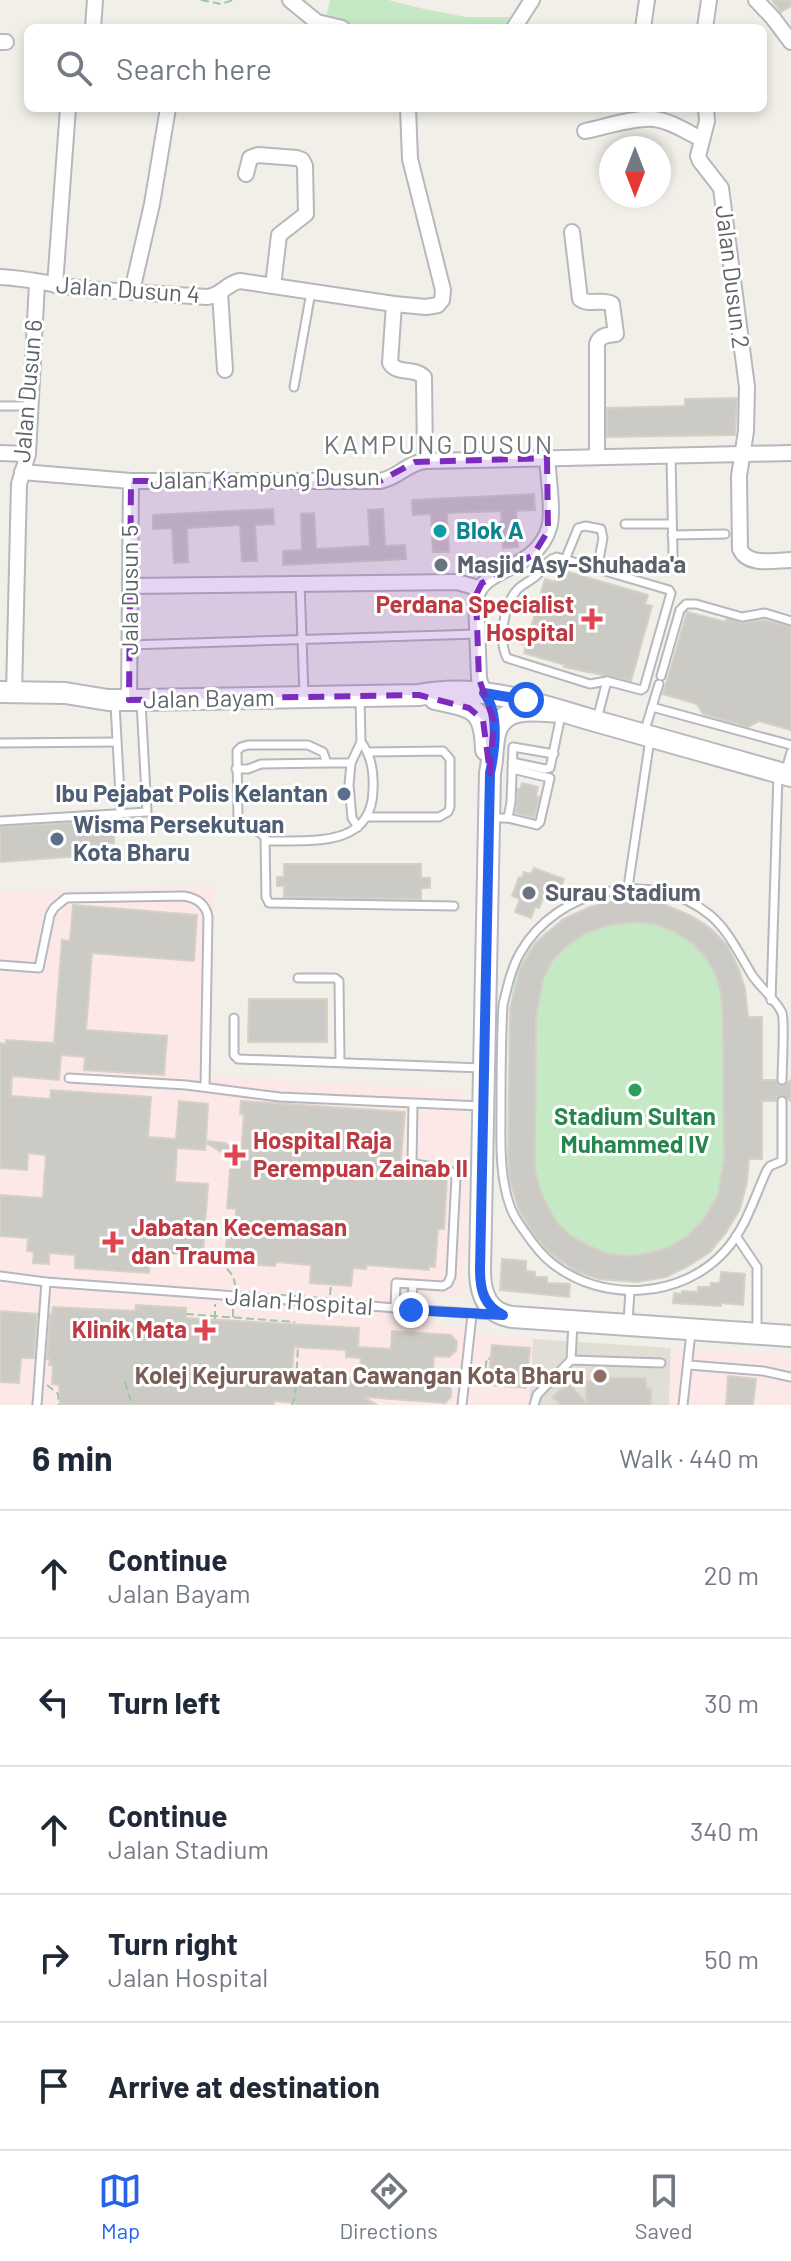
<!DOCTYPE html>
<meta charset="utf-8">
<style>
:root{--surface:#fff;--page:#f2f2f3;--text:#1f2937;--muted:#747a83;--line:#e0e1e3;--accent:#2563eb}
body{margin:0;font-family:Barlow,sans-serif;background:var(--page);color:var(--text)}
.compass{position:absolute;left:599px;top:136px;width:72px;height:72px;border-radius:50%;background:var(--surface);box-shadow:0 4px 12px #0003;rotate:180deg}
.stop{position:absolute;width:24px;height:24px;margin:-18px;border:6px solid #2563eb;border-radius:50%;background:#fff}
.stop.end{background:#2563eb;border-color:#fff;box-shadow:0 2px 8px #0008}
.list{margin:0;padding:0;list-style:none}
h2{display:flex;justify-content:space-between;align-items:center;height:104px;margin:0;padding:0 32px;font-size:34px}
h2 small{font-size:26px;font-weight:400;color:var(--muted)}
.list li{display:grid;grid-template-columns:52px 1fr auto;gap:24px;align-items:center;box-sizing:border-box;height:128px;padding:0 32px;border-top:2px solid var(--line)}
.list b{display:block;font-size:30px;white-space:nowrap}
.list p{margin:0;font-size:26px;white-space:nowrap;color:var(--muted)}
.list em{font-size:26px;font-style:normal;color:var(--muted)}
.icon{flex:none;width:44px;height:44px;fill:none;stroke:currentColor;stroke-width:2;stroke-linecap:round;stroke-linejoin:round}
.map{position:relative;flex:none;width:791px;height:1405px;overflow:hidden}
.search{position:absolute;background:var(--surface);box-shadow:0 4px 12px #0003;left:24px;right:24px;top:24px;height:88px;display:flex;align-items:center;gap:20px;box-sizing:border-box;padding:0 28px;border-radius:12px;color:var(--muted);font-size:30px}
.sheet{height:744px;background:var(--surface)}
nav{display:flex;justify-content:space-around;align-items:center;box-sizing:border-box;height:112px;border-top:2px solid var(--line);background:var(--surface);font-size:22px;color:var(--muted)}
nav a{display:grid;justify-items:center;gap:4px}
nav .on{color:var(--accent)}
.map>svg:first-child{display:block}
</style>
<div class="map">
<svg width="791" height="1405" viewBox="0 0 791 1405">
<rect width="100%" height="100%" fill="#f1efe8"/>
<!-- education -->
<polygon fill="#e1ded6" points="533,1339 671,1348 669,1405 529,1405"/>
<!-- medical -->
<g fill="#fce8e6">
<polygon points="214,887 211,1077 464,1090 463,1114 469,1122 469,1188 463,1290 459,1296 431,1294 429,1325 464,1328 465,1334 533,1339 529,1405 0,1405 0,891"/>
<polygon points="671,1348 791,1357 791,1405 669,1405"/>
</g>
<!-- green -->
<g fill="#c5e8c5">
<polygon points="330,0 388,0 424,9 466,17 510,17 509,28 351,28 325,22"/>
<path d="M618 900C658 900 701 910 726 944 739 962 746 995 748 1016L762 1017V1159H749C748 1175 747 1193 740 1208 736 1217 728 1225 723 1233 718 1240 714 1248 708 1253 656 1299 567 1289 528 1230 516 1212 511 1188 508 1166 508 1129 509 1092 509 1056 510 1031 509 1006 514 982 524 933 574 911 618 900Z"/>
</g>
<!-- building -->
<g fill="#cccac5" stroke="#d6d1c6" stroke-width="2" fill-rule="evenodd">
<polygon points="772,0 791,0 791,6 781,12"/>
<polygon points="737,398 735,435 607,437 607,408 685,406 685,399"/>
<polygon points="534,494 535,510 516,511 518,547 503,548 501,511 447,513 449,552 433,552 431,514 413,515 412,500"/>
<polygon points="273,509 274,524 255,525 257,561 242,561 240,525 187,528 188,562 174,563 172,528 153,529 153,515"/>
<polygon points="383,509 385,546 405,545 406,559 283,565 283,551 302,550 301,514 314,513 316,549 370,546 368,510"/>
<polygon points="558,569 648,595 645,604 652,606 631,681 564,667 565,665 524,653 526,645 515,642 519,628 530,631 545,579 555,582"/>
<polygon points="687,612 726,622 727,619 742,623 764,620 791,627 791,730 759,721 748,727 703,714 697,704 663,694"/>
<polygon points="522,783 538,787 536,796 539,797 534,818 516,813 518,789 520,789"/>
<polygon points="104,821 104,834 114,834 114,843 105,843 106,854 0,862 0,827"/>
<polygon points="284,864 421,864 421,878 430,878 430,888 421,888 421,899 284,897 284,886 277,886 277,877 284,877"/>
<polygon points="534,868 564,879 560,889 548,885 539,908 535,907 531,918 515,912 520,899 512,896 519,877 522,878 524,872 531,874"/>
<path d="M618 900H644L661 903 691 916 711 929 727 945 739 969 745 989 748 1017H762V1080H776L778 1085 783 1086 791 1080V1101L781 1095 777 1097 776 1101H762V1159H749L747 1182 740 1209 727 1231 710 1252 690 1265 666 1277 637 1282 599 1279 576 1271 549 1252 536 1237 519 1210 510 1181 508 1158 510 1009 520 968 535 944 563 919 590 907ZM636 922 657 925 675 932 693 944 707 959 717 978 721 993 723 1017 724 1159 718 1195 701 1223 686 1237 667 1248 643 1254 629 1256 610 1254 589 1246 570 1235 560 1226 551 1213 541 1193 535 1169 536 1017 543 979 552 961 563 949 586 933 610 925Z"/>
<polygon points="73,905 197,915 194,961 92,953 86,1030 167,1036 164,1075 84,1070 85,1057 61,1055 59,1080 12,1076 11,1096 50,1099 51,1090 151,1097 148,1137 176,1139 179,1101 208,1104 206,1141 225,1143 241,1154 244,1114 240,1114 241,1101 405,1112 400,1170 435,1173 447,1177 444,1229 438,1229 435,1267 429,1266 429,1270 367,1265 366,1269 353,1268 351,1286 310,1283 311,1265 276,1262 275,1266 234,1263 234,1255 231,1255 232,1248 226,1247 227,1232 235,1233 236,1209 227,1208 231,1158 206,1143 205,1150 177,1148 175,1182 208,1184 203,1253 158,1250 158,1254 150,1254 149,1273 75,1268 75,1255 49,1253 49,1264 33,1263 34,1252 27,1251 28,1238 0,1236 0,1195 43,1198 46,1155 28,1153 27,1170 0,1168 0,1043 6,1044 6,1040 54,1043 62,940 70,941"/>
<polygon points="249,999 327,999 327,1042 248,1042"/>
<polygon points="502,1259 526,1261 526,1271 535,1272 535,1277 547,1277 547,1283 570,1284 569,1297 500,1290"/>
<polygon points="721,1272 745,1274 743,1305 721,1303 721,1306 673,1303 674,1293 682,1294 682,1291 698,1292 698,1287 710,1287 711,1283 720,1283"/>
<path d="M136 1305 186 1308V1318L359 1328 358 1347 391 1349 392 1331 451 1335 457 1342 456 1351 449 1357 434 1356 432 1382 447 1383 451 1389V1397L445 1403 364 1397 377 1405H295V1403L274 1401V1405H60L59 1385 52 1384 53 1365H49L50 1359H47L50 1314 52 1315 53 1307 135 1311ZM294 1347 346 1350V1357L361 1358 359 1378 292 1374Z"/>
<polygon points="0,1311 37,1314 34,1358 21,1358 19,1383 0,1382"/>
<polygon points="492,1345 530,1348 526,1388 488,1385"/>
<polygon points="728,1376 756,1379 753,1405 726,1405"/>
<polygon points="609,1378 646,1378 646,1389 651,1389 651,1405 561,1405 553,1397 568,1383 586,1402 586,1381 609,1382"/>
</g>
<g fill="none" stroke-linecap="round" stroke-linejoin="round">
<defs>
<g id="lane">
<polyline points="294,387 311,292"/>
<polyline points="0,406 30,406"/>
<polyline points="671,456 673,555"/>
<polyline points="625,524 672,524"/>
<polyline points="672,535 725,534"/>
<path d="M557 557 669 590 671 593 644 688 641 690 607 681 590 684 507 658C498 640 504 604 517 590 523 583 532 581 538 574 545 567 546 560 557 557Z"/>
<polyline points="565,560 578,528 585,526 601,529 603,538 597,570"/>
<polyline points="300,584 304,695"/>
<polyline points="129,645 477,634"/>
<polyline points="661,676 680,610 686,604 696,604 742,617 765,613 791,621"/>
<polyline points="115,704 121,813"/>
<polyline points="652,707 791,745"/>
<polyline points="597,719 607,681"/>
<polyline points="644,733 659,684"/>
<polyline points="0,743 116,742"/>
<polyline points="512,762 545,769 550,768 561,715"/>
<polyline points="351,763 327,763 323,752 308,745 248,745 241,747 237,751 238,821 243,829 258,831 265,837 266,897 269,903 454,906"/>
<polyline points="236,769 248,769 261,764 327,763"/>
<polyline points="785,773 791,752"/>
<polyline points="368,817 439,817 448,812 450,807 450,759 443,751 368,752"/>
<polyline points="489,818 508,818 537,825 540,822 550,778 512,769"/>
<polyline points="508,818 511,802 513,747 554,754"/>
<polyline points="0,821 147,812 141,702"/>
<polyline points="358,827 352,818 349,785 351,763 361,742 360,698"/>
<path d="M266 841C309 840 372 849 373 790 374 772 372 756 361 742"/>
<polyline points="628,887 650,739"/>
<path d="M0 965 39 968 50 915 54 908 66 898 184 896C196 898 206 904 208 917L205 1086"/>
<polyline points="298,978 335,978 339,981 340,1062"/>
<polyline points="771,1000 778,774"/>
<polyline points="234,1018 234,1055 238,1059 482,1068"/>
<polyline points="69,1078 186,1085 280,1097 481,1106"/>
<path d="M782 1080C782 1068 785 1020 782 1013 778 1002 759 986 752 975 739 954 729 931 710 915 651 867 557 888 520 953 511 969 507 988 503 1005 501 1040 501 1074 501 1109 501 1141 499 1175 510 1206 513 1215 519 1224 525 1232 533 1244 541 1255 553 1264 603 1303 682 1299 725 1251 746 1228 754 1198 767 1170L770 1166 782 1161V1101"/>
<polyline points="736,1236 757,1267 757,1331"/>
<polyline points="0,1276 46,1282 492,1315"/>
<path d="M395 1309 396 1283 443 1286 448 1283 451 1276 456 1177C445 1161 427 1170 412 1162L413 1104"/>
<polyline points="411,1310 413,1285"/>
<polyline points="628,1321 630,1291"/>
<polyline points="571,1360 573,1323"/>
<polyline points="689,1365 763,1371 791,1377"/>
<polyline points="37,1405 46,1282"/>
<polyline points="462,1405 472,1315"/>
<polyline points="534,1405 537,1395 571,1360 661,1363"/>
<polyline points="683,1405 691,1332"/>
</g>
<g id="street">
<polyline points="290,0 317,22 342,28"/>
<polyline points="756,0 773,18 791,42"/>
<polyline points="93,28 95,0"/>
<polyline points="514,28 532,0"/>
<polyline points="643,28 647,0"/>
<polyline points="705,28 709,0"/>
<polyline points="0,42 6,42"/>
<path d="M706 108 707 121 698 156 700 161 721 188 747 387 746 431 739 476 740 549C748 567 775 560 791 560"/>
<path d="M585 131C605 127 635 117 654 119 671 121 687 132 701 139"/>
<polyline points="246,174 250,158 258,155 297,158 302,160 305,166 306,214 279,235 273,286"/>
<path d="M572 232 580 299C590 306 602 298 612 304L616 334C607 335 600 335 597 344V457"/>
<path d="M0 277C29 278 58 286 87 289 127 292 167 294 207 297 221 296 227 283 240 281L394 304 426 307 438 305 442 300 443 290 410 159 408 108"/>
<polyline points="55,285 68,108"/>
<polyline points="132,291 152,204 168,108"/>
<polyline points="220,293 225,370"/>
<path d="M394 304 390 363C398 375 414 367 424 377L425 461"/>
<polyline points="0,453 28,454"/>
<path d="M22 472 131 481H380C398 478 407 463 425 461L791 453"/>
<polyline points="130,586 457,582 478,588"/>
<polyline points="14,692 19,484 28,454 37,283"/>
<path d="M484 693 479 679 476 599C481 566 536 572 549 528 554 513 548 475 547 458"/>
<polyline points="129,700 131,481"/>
</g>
<g id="secondary">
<path d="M0 692 65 693 108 700H141L419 695C486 682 543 707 606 724 668 741 729 759 791 776"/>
<path d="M435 699C473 707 485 707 486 750"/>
<path d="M562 712C538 711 502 703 495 734 492 747 493 760 490 773L480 1270C480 1294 487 1313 512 1317L791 1336"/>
</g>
</defs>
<!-- lane casing -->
<use href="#lane" stroke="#b5b8bc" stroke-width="11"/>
<!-- street casing -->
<use href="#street" stroke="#b5b8bc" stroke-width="18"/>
<!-- secondary casing -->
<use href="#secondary" stroke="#b6babf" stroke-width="24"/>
<!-- path -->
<g stroke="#9cc7a9" stroke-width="2" stroke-dasharray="8 4" stroke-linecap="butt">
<polyline points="201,0 221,4 233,0"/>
<path d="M158 1252C181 1254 232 1254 235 1285"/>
<polyline points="330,1295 331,1285"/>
<polyline points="186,1314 295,1322"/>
<polyline points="233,1317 233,1307"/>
<polyline points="215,1319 215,1304"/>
<polyline points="473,1380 483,1382 487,1358 490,1359"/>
<polyline points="125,1382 132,1405"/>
<polyline points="47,1385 58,1394 59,1405"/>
<polyline points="292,1405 295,1397 298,1347"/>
</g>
<!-- lane -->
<use href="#lane" stroke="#fff" stroke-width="7"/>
<!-- street -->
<use href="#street" stroke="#fff" stroke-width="14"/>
<!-- secondary -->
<use href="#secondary" stroke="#fff" stroke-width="20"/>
</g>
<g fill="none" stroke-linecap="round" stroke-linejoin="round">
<!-- route -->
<path stroke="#2563eb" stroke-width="10" d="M411 1310 503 1315C484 1306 480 1290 480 1270L490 773C495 749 500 713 484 693L526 700"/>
</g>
<!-- marked area -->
<path fill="#7b2cbf" fill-opacity="0.2" stroke="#7b2cbf" stroke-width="6" stroke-dasharray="16 10" stroke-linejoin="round" d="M547 458 548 531 533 555 482 583 476 595 479 679 494 721 490 773 483 720 469 708 419 695 129 700 131 481H380L415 462Z"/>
<!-- markers -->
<circle fill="#0f9aa8" stroke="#fff" stroke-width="3" cx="440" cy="531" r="8"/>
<g fill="#6b7280" stroke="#fff" stroke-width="3">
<circle cx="441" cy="565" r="8"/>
<circle cx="529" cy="893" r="8"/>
</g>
<g fill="#e0444e" stroke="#fff" stroke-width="3">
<path d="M588 607h8v8h8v8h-8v8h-8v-8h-8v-8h8z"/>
<path d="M231 1143h8v8h8v8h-8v8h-8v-8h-8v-8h8z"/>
<path d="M109 1230h8v8h8v8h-8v8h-8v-8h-8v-8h8z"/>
<path d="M201 1318h8v8h8v8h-8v8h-8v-8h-8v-8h8z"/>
</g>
<g fill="#5c6f8a" stroke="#fff" stroke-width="3">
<circle cx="344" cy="794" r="8"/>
<circle cx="57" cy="839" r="8"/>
</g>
<circle fill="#2e9e5b" stroke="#fff" stroke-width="3" cx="635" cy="1090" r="8"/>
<circle fill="#8d6e63" stroke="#fff" stroke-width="3" cx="600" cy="1376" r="8"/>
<g text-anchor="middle" stroke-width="6" stroke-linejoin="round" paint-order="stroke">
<!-- street labels -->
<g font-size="24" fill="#5f6368" stroke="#fff">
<text transform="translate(732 277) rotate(83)" y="8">Jalan Dusun 2</text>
<text transform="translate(128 290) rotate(4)" y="8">Jalan Dusun 4</text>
<text transform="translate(28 391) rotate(-85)" y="8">Jalan Dusun 6</text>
<text transform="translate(265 479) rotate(-1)" y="8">Jalan Kampung Dusun</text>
<text transform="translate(130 590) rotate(-90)" y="8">Jala Dusun 5</text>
<text transform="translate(209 699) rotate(-1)" y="8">Jalan Bayam</text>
<text transform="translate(299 1302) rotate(4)" y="8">Jalan Hospital</text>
</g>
<!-- culture labels -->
<g font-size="24" font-weight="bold" fill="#0d838f" stroke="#fff" text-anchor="start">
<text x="456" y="539">Blok A</text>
</g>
<!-- worship labels -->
<g font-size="24" font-weight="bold" fill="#5b616d" stroke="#fff" text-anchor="start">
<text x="457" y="573">Masjid Asy-Shuhada'a</text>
<text x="545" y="901">Surau Stadium</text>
</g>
<!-- health labels -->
<g font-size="24" font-weight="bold" fill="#be3a42" stroke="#fff" text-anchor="end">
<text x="574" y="613">Perdana Specialist<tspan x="574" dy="28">Hospital</tspan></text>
<text x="253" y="1149" text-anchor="start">Hospital Raja<tspan x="253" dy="28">Perempuan Zainab II</tspan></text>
<text x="131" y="1236" text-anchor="start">Jabatan Kecemasan<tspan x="131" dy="28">dan Trauma</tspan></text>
<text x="187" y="1338">Klinik Mata</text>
</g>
<!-- service labels -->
<g font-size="24" font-weight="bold" fill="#4e5e75" stroke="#fff" text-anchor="end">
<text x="328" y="802">Ibu Pejabat Polis Kelantan</text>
<text x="73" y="833" text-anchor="start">Wisma Persekutuan<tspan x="73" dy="28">Kota Bharu</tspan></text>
</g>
<!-- leisure labels -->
<g font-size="24" font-weight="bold" fill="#27864d" stroke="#fff">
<text x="635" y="1125">Stadium Sultan<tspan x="635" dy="28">Muhammed IV</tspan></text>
</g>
<!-- education labels -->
<g font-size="24" font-weight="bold" fill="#785e54" stroke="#fff" text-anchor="end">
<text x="584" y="1384">Kolej Kejururawatan Cawangan Kota Bharu</text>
</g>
<!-- neighbourhood labels -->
<g font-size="26" letter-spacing="2" fill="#70757a" stroke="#fff">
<text x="439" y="454">KAMPUNG DUSUN</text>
</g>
</g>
</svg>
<svg class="compass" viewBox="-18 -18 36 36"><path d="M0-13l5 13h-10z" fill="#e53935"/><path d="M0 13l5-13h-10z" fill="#747a83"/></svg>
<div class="stop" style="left:526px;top:700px"></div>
<div class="stop end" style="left:411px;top:1310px"></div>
<div class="search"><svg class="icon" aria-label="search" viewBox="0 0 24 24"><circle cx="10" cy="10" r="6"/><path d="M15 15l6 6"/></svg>Search here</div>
</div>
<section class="sheet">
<h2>6 min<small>Walk · 440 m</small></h2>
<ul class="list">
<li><svg class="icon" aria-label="ahead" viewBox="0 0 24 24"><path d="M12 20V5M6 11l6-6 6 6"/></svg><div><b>Continue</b><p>Jalan Bayam</p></div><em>20 m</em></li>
<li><svg class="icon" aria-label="left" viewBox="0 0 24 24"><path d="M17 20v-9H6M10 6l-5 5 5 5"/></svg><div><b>Turn left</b></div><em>30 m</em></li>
<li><svg class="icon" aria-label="ahead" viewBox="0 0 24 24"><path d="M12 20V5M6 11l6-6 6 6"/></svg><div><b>Continue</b><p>Jalan Stadium</p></div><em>340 m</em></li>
<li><svg class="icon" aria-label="right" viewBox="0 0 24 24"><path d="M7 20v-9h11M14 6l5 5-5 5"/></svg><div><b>Turn right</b><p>Jalan Hospital</p></div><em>50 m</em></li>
<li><svg class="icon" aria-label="arrive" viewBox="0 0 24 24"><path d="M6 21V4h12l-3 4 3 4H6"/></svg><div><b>Arrive at destination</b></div></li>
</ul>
</section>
<nav>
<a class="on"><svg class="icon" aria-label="map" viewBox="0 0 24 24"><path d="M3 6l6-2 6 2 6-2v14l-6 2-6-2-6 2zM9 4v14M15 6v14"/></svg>Map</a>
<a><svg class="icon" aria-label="directions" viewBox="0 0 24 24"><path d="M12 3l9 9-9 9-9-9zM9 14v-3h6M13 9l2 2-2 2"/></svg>Directions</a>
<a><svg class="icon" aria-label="saved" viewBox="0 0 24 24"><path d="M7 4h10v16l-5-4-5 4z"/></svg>Saved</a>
</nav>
